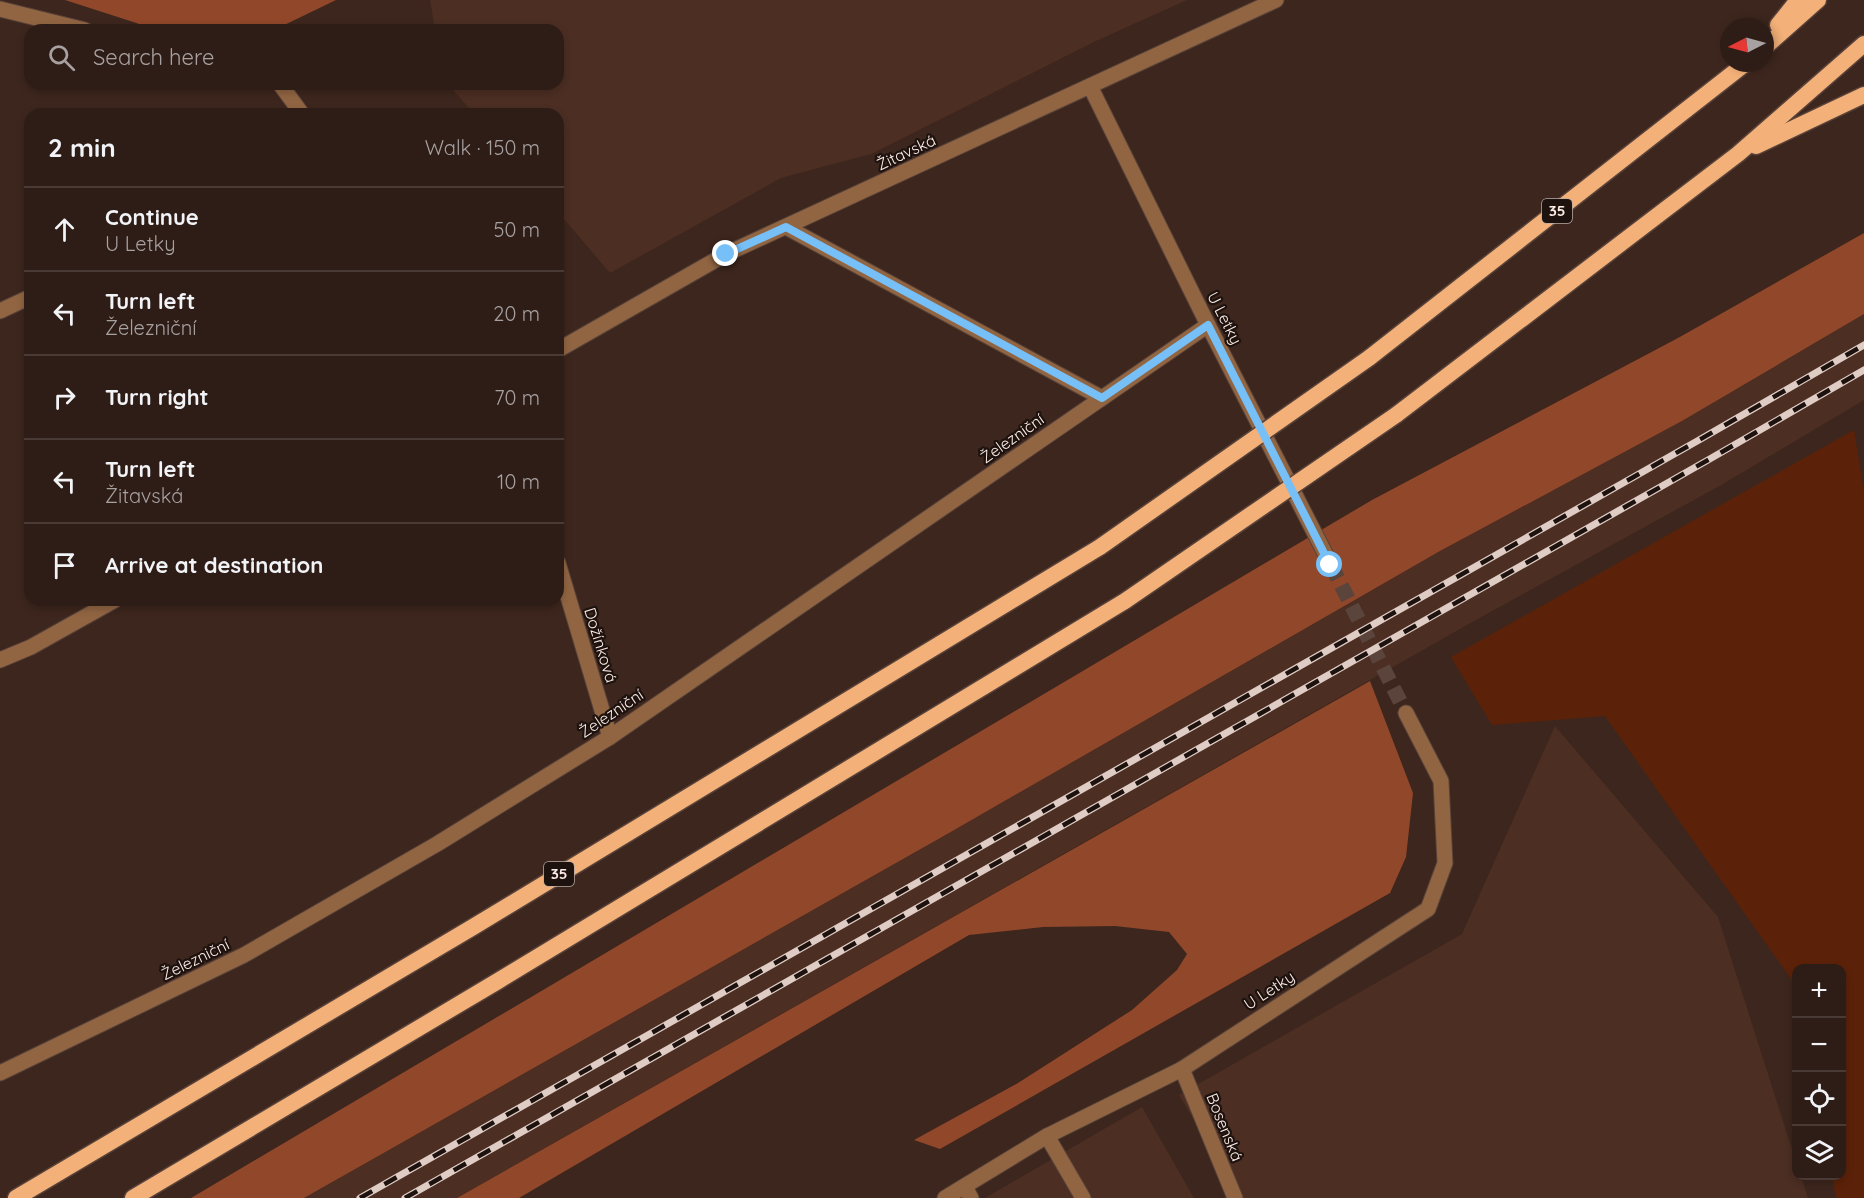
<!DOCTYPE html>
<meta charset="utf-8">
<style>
:root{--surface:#2e1c16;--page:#36251f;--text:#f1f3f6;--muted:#a7a1a1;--line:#493a35}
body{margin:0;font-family:Quicksand,sans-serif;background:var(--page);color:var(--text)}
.controls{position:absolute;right:18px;bottom:18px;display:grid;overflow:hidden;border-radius:12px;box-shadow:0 3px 9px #0003}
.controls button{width:54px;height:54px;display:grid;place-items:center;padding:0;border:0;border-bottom:2px solid var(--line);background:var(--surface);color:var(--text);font:30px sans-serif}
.compass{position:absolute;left:1720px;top:18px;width:54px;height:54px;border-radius:50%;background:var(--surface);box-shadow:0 3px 9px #0003;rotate:264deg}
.stop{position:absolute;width:18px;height:18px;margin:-14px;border:4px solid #77bff7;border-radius:50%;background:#fff}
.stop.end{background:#77bff7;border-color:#fff;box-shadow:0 2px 6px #0008}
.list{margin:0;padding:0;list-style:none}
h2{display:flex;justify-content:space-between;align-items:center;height:78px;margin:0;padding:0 24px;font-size:26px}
h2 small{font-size:20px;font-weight:400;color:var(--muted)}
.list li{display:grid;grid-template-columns:39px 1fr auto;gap:18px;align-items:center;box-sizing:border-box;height:84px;padding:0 24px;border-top:2px solid var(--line)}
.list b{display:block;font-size:22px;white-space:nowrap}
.list p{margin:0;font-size:20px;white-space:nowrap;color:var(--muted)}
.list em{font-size:20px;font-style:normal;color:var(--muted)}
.icon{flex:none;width:33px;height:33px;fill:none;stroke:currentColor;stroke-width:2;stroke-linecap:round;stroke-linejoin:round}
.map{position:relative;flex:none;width:1864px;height:1198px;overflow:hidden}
.search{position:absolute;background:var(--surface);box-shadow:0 3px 9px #0003;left:24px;top:24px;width:540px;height:66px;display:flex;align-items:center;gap:15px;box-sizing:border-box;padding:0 21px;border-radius:18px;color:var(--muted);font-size:22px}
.panel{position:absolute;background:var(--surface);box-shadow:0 3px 9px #0003;left:24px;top:108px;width:540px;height:498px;border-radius:18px}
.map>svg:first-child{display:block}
</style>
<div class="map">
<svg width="1864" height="1198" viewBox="0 0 1864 1198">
<rect width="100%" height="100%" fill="#3d261d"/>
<!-- built -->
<g fill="#4c2e23">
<polygon points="430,0 1187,0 1096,41 871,154 781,178 610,273 558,212 558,114 474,114 448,84 558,84 558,30 435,30"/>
<polygon points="1864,314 1864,400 1723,484 1474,621 457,1198 304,1198 949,833 1440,551 1682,421"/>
<polygon points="1555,726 1718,917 1796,1162 1796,1176 1801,1176 1808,1198 1241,1198 1179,1095 1462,934"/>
<polygon points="1142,1107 1194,1198 985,1198"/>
</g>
<!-- green -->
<polygon fill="#5c2209" points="1854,430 1864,493 1864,1198 1836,1198 1832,1176 1842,1176 1842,968 1796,968 1796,1004 1791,979 1605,716 1492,725 1451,657"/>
<!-- forest -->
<g fill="#91472a">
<polygon points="65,0 336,0 274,30 158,30"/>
<polygon points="1864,233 1864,314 1682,421 1440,551 949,833 304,1198 191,1198 1372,500 1678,338"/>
<polygon points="1370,681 1413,793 1406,857 1390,893 940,1149 914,1140 1018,1083 1132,1010 1177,970 1187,954 1169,932 1115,926 1043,927 969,935 519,1198 457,1198"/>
</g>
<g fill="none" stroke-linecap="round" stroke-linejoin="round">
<!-- minor-tunnel -->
<polyline stroke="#5a443b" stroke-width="15" stroke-dasharray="15 8" stroke-linecap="butt" points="1331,565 1406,713"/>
<defs>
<g id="service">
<polyline points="786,227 1102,398"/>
<polyline points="1182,1069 1235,1198"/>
<polyline points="1047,1136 1083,1198"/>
<polyline points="965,1187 971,1198"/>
</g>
<g id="minor">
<polyline points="0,9 85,30"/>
<polyline points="280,84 302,114"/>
<polyline points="1090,86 1208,325 1331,565"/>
<polyline points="0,311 30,297"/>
<polyline points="558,350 726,254 1276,0"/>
<polyline points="558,563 610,737"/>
<polyline points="0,660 31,647 115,600"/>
<polyline points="0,1073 244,955 437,844 610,737 1208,325"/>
<polyline points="945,1198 1047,1136 1182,1069 1428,909 1445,863 1441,781 1406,713"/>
</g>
<g id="trunk">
<polyline points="1778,25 1798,0"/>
<polyline points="1765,47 1818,0"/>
<polyline points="1756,146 1864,95"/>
<polyline points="1369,358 1746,63"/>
<polyline points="1396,415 1738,154 1864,44"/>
<polyline points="16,1198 473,927 1100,547"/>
<polyline points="133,1198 498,981 1125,601"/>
</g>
</defs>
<!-- service casing -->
<use href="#service" stroke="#584239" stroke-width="17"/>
<!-- minor casing -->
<use href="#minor" stroke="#584239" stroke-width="17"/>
<!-- trunk casing -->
<use href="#trunk" stroke="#584239" stroke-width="19"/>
<!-- service -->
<use href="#service" stroke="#916542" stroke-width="15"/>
<!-- minor -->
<use href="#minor" stroke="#916542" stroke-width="15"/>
<!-- trunk -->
<use href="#trunk" stroke="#f3b078" stroke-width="16"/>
<defs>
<g id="rail">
<polyline points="360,1198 1699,440 1864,345"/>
<polyline points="405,1198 1708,460 1864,370"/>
</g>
</defs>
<!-- rail casing -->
<use href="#rail" stroke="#deccc5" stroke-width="7"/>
<!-- rail -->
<use href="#rail" stroke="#1d120e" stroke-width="4.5" stroke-dasharray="14" stroke-linecap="butt"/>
<defs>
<g id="trunk-bridge">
<polyline points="1100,547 1369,358"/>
<polyline points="1125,601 1396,415"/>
</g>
</defs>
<!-- trunk-bridge casing -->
<use href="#trunk-bridge" stroke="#584239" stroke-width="19" stroke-linecap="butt"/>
<!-- trunk-bridge -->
<use href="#trunk-bridge" stroke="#f3b078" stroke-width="16"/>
</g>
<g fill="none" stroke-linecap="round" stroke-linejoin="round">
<!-- route -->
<polyline stroke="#77bff7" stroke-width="8" points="726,254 786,227 1102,398 1208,325 1330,565"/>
</g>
<g text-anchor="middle" stroke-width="4.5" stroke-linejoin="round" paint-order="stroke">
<!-- shield labels -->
<g fill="#1d120e" stroke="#baaba6" stroke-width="1.5">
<rect x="1542" y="199" width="30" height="24" rx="4.5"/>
<rect x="544" y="862" width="30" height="24" rx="4.5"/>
</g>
<g font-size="15" font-weight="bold" fill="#feede7">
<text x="1557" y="216">35</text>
<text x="559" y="879">35</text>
</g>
<!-- street labels -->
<g font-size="16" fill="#feede7" stroke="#1d120e">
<text transform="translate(906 152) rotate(-25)" y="6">Žitavská</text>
<text transform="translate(1225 318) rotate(63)" y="6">U Letky</text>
<text transform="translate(1012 438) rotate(-35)" y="6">Železniční</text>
<text transform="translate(601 645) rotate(73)" y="6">Dožínková</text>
<text transform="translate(611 713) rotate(-34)" y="6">Železniční</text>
<text transform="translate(195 959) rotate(-26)" y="6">Železniční</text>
<text transform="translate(1269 990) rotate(-33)" y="6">U Letky</text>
<text transform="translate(1225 1127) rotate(68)" y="6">Bosenská</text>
</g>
</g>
</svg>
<div class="controls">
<button>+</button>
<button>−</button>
<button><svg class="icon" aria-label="locate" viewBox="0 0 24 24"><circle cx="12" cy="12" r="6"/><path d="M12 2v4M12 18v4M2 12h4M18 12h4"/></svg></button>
<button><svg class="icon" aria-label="layers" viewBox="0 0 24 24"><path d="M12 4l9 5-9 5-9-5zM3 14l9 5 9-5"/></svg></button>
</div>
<svg class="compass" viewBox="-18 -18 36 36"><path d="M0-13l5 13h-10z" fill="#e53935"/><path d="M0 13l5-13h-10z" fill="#a7a1a1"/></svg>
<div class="stop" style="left:1330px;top:565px"></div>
<div class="stop end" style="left:726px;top:254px"></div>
<div class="search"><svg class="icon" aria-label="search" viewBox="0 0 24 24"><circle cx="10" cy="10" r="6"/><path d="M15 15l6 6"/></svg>Search here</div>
<section class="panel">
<h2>2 min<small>Walk · 150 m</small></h2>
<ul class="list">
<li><svg class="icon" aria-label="ahead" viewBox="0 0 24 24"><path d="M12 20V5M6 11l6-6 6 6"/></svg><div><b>Continue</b><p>U Letky</p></div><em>50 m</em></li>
<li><svg class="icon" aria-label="left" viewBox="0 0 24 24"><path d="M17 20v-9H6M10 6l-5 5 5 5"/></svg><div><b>Turn left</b><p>Železniční</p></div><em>20 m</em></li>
<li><svg class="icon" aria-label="right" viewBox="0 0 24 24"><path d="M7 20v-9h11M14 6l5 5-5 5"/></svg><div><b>Turn right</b></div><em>70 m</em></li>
<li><svg class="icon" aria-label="left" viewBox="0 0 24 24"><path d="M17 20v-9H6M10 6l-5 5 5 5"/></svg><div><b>Turn left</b><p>Žitavská</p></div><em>10 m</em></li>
<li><svg class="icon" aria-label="arrive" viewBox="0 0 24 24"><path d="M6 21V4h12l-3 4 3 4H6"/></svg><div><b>Arrive at destination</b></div></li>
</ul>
</section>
</div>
